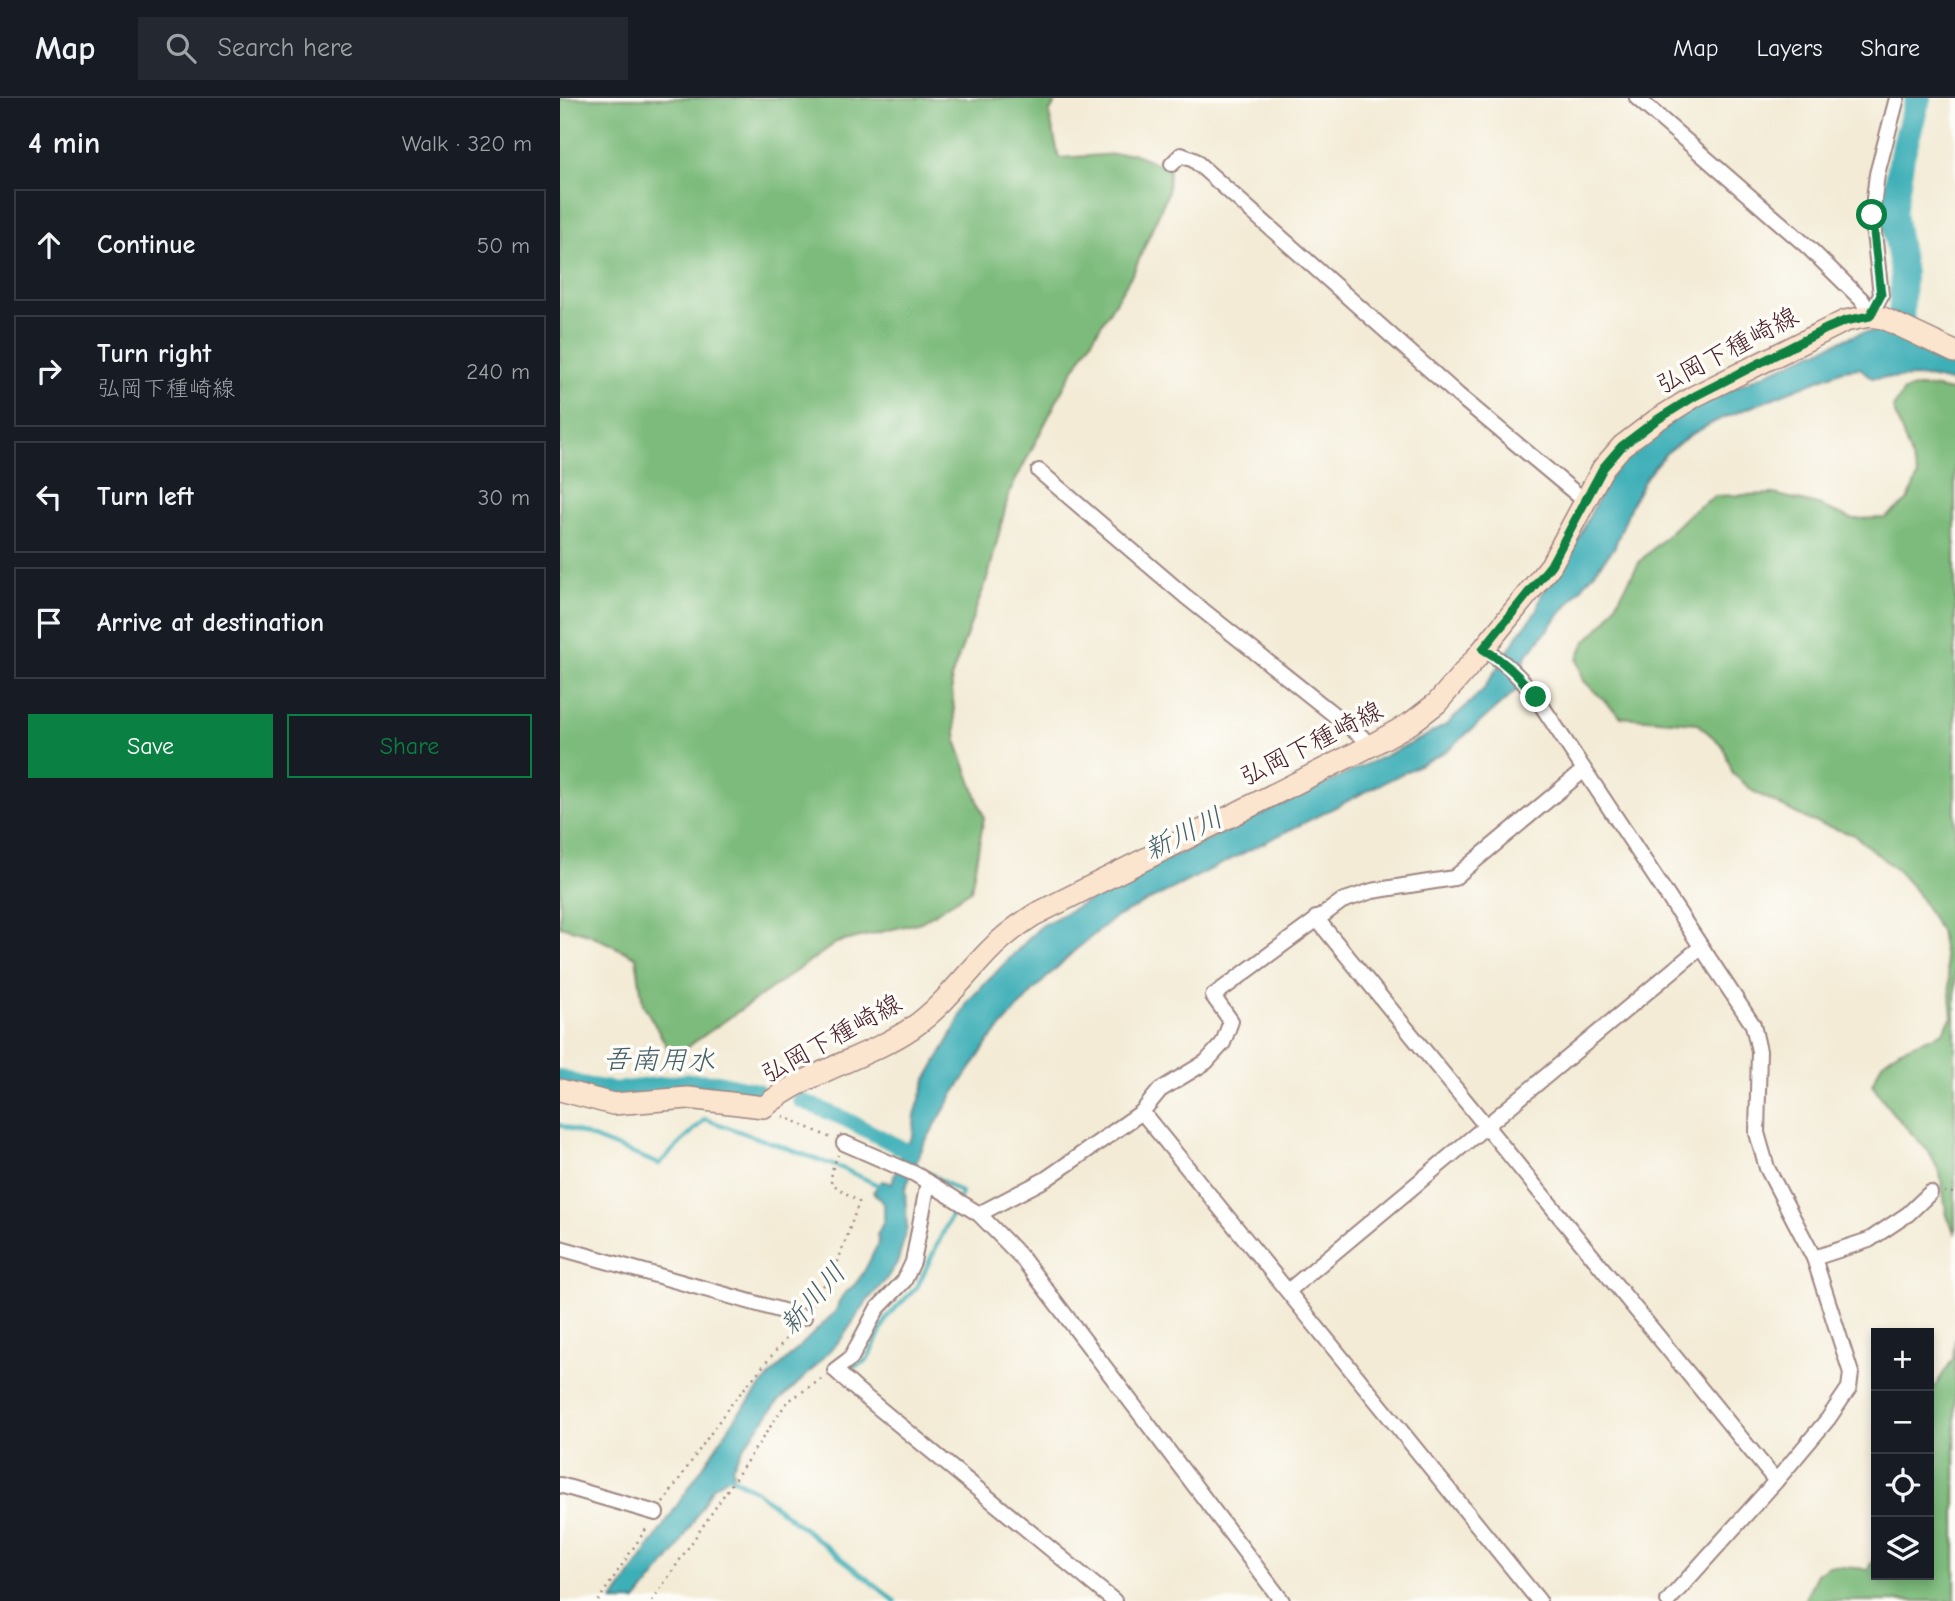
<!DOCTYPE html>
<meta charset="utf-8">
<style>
:root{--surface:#171b24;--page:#242831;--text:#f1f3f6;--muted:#9ea1a6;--line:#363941;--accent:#0b8043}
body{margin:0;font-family:"Comic Neue","Klee One",sans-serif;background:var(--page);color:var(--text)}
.controls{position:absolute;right:21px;bottom:21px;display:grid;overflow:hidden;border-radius:0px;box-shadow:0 4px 10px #0003}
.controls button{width:63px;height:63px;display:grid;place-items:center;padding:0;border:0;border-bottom:2px solid var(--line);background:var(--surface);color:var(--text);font:35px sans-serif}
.stop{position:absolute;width:21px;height:21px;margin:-16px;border:5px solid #0b8043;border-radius:50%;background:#fff}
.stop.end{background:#0b8043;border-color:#fff;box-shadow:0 2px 7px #0008}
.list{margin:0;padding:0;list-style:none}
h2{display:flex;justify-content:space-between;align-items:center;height:91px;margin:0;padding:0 28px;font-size:30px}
h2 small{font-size:23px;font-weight:400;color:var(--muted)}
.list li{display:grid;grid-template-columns:46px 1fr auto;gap:21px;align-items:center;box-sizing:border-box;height:112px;margin:0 14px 14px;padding:0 14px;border:2px solid var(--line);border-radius:0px}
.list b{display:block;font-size:26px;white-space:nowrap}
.list p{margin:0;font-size:23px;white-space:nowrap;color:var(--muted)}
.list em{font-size:23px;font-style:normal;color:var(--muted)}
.actions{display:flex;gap:14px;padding:21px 28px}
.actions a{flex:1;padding:16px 0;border:2px solid var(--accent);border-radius:0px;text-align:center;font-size:24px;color:var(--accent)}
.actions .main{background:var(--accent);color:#fff}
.icon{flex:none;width:38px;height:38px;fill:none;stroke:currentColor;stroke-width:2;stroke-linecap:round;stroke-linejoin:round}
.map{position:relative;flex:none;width:1395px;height:1503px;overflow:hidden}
header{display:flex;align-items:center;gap:42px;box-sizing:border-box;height:98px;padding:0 35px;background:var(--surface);border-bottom:2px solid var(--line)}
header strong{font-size:33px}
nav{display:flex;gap:38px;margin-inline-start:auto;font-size:24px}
.search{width:490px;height:63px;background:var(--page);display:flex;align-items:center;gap:18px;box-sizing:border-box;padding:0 24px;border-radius:0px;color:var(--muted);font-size:26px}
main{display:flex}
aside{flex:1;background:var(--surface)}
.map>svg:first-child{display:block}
</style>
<header>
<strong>Map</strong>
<div class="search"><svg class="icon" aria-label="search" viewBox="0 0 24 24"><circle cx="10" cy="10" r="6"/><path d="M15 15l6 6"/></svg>Search here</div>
<nav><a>Map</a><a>Layers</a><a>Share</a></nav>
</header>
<main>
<aside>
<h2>4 min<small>Walk · 320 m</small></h2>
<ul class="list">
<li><svg class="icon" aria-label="ahead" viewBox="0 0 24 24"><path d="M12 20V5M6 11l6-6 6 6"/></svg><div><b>Continue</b></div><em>50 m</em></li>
<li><svg class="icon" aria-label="right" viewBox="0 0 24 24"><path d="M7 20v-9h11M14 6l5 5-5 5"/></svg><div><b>Turn right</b><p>弘岡下種崎線</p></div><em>240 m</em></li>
<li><svg class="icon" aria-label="left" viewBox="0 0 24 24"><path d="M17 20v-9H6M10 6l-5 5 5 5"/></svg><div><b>Turn left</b></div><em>30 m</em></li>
<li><svg class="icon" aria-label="arrive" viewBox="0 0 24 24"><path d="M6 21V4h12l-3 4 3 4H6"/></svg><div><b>Arrive at destination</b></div></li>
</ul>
<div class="actions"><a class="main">Save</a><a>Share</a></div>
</aside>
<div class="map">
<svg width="1395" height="1503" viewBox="0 0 1395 1503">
<rect width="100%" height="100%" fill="#fdfcf7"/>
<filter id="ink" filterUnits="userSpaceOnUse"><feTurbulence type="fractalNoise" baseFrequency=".0143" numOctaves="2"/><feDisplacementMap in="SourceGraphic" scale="14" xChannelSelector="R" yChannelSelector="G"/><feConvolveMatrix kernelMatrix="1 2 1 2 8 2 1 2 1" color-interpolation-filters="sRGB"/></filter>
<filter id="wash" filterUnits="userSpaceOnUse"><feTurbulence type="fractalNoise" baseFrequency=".00686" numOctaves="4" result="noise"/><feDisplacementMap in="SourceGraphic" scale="28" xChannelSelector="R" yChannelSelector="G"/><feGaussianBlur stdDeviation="1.57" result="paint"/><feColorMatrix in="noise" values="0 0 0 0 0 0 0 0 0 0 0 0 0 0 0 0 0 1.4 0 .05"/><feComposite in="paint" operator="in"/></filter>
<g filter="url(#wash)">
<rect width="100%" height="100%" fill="#f3ebd6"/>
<!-- forest -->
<g fill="#7dbb7b" stroke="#646d53" stroke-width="2">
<polygon points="0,0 498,0 489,15 499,60 573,55 609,71 608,94 574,173 508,281 449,395 429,475 391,580 397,645 424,719 411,792 361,824 276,845 113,959 83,906 76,859 29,836 0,828"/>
<polygon points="1357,289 1377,290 1395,294 1395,1136 1387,1118 1380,1075 1369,1054 1331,1013 1312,986 1322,965 1339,952 1382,935 1392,919 1389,883 1380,833 1356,793 1338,773 1294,737 1249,722 1194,694 1173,676 1163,648 1137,625 1061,619 1024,583 1017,561 1025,544 1047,522 1080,463 1130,415 1155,398 1214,396 1258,407 1292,421 1325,420 1348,402 1358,378 1333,310 1344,293"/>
<polygon points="1395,1240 1395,1503 1244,1503 1257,1476 1269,1468 1308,1471 1316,1457 1316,1477 1369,1477 1369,1297 1393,1261"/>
</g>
<!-- water -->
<path fill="#3eafb7" stroke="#446771" stroke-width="2" d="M1321 233 1395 264V285L1368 279 1312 280 1300 270 1283 272 1156 323 1130 337 1105 356 1086 379 1072 405 1054 450 966 558 957 592 887 653 554 820 514 853 474 892 429 943 393 997 364 1046 345 1091 347 1130 338 1163 325 1183 307 1203 282 1240 250 1274 217 1305 185 1347 172 1369 174 1375 153 1389 116 1453 76 1503H53L179 1315 210 1278 276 1213C282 1190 289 1197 299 1181 308 1170 311 1157 319 1145L317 1137 324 1123V1106L313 1094 322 1083 332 1085 341 1057 353 1037 355 1017 366 982 390 940 408 903 481 828 591 769 862 640 886 627 923 592 959 536 976 514 982 496 1013 451 1050 377 1078 346 1146 302 1280 243 1301 235Z"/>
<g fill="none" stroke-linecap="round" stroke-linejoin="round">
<!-- stream -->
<g stroke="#3eafb7" stroke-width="4.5">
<polyline points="0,1027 99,1066 145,1021 284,1071 322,1089"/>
<polyline points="288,1272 307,1262 328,1218 357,1189 402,1095 350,1064"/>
<polyline points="165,1376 195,1392 335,1503"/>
</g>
<!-- canal -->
<g stroke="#3eafb7" stroke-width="16">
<polyline points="0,979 24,987 57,992 130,983 158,984 197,993"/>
<polyline points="240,1002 285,1021 349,1054"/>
</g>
<!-- river -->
<polyline stroke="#3eafb7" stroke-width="26" points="1335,253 1341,224 1343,176 1333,115 1342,58 1358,0"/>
</g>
</g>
<g filter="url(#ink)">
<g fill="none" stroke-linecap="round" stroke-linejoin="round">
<defs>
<g id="minor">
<polyline points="1077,0 1249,150 1302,202 1310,218"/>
<polyline points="612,66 621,57 634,62 898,297 1025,403"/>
<polyline points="1310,218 1321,197 1312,117 1317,76 1337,0"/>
<polyline points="479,373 625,498 812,647"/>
<path d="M923 551C943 562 962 581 976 599L1193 927 1199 953 1197 1035 1207 1070 1254 1160 1291 1275 1289 1290 1268 1321 1216 1383 1108 1503"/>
<polyline points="756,820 1216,1383"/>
<polyline points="582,1014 979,1503"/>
<polyline points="284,1045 355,1076 419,1116 462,1160 722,1503"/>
<polyline points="368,1084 353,1164 344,1183 317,1211 291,1260 275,1272 297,1292 554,1503"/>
<polyline points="419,1116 486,1081 582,1014 600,992 646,964 663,945 671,923 653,898 782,803 812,793 894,780 1024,672"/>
<polyline points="0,1150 244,1219"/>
<polyline points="1254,1160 1309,1142 1348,1116 1370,1095"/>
<polyline points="728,1193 1141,849"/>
<polyline points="0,1387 96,1415"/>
</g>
<path id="secondary" d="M0 992 53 1006 128 1000 204 1009C247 973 306 961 352 930 382 909 403 880 428 854 442 839 457 828 474 817L812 647 851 625 877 605 916 560 991 467 1043 370 1062 348 1095 323 1135 298 1285 223 1310 218 1323 220 1395 254"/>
</defs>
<!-- minor casing -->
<use href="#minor" stroke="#9e8580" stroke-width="18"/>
<!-- secondary casing -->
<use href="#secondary" stroke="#9e8580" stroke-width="24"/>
<!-- path -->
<g stroke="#9e8580" stroke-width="2.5" stroke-dasharray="2 5" stroke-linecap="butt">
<polyline points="223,1018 271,1040"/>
<polyline points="1384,1094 1395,1095"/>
<polyline points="252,1206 277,1166 299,1104 271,1085 272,1072 278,1057"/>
<polyline points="103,1405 168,1310 234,1231"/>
<polyline points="38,1503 88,1428"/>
<polyline points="92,1503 227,1304 263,1280"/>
</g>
<!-- minor -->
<use href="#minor" stroke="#fff" stroke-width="14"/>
<!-- secondary -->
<use href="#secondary" stroke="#fbe5cf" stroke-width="21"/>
</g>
</g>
<g fill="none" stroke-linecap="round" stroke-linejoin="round" filter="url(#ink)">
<!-- route -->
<path stroke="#0b8043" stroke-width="9" d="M976 599C962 581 943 562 923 551L991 467 1043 370 1062 348 1095 323 1135 298 1266 231 1285 223 1310 218 1321 197 1312 117"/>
</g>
<g text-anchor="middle" stroke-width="7" stroke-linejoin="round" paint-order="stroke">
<!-- street labels -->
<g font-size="26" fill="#4a1f2b" stroke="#fdfcf7">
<text transform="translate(1167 252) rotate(-28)" y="9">弘岡下種崎線</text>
<text transform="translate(751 645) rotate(-27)" y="9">弘岡下種崎線</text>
<text transform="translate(271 940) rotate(-29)" y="9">弘岡下種崎線</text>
</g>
<!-- water labels -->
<g font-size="28" font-style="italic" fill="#45606a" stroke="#fdfcf7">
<text transform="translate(623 735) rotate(-26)" y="10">新川川</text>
<text transform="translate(99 961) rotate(1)" y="10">吾南用水</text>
<text transform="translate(252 1200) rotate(-49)" y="10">新川川</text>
</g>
</g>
</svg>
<div class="controls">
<button>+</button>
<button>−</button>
<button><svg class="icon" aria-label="locate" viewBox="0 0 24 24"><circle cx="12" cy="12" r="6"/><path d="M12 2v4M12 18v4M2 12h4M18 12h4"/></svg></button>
<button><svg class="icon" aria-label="layers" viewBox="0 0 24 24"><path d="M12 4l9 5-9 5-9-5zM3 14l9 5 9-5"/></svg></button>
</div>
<div class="stop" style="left:1312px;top:117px"></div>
<div class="stop end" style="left:976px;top:599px"></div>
</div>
</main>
